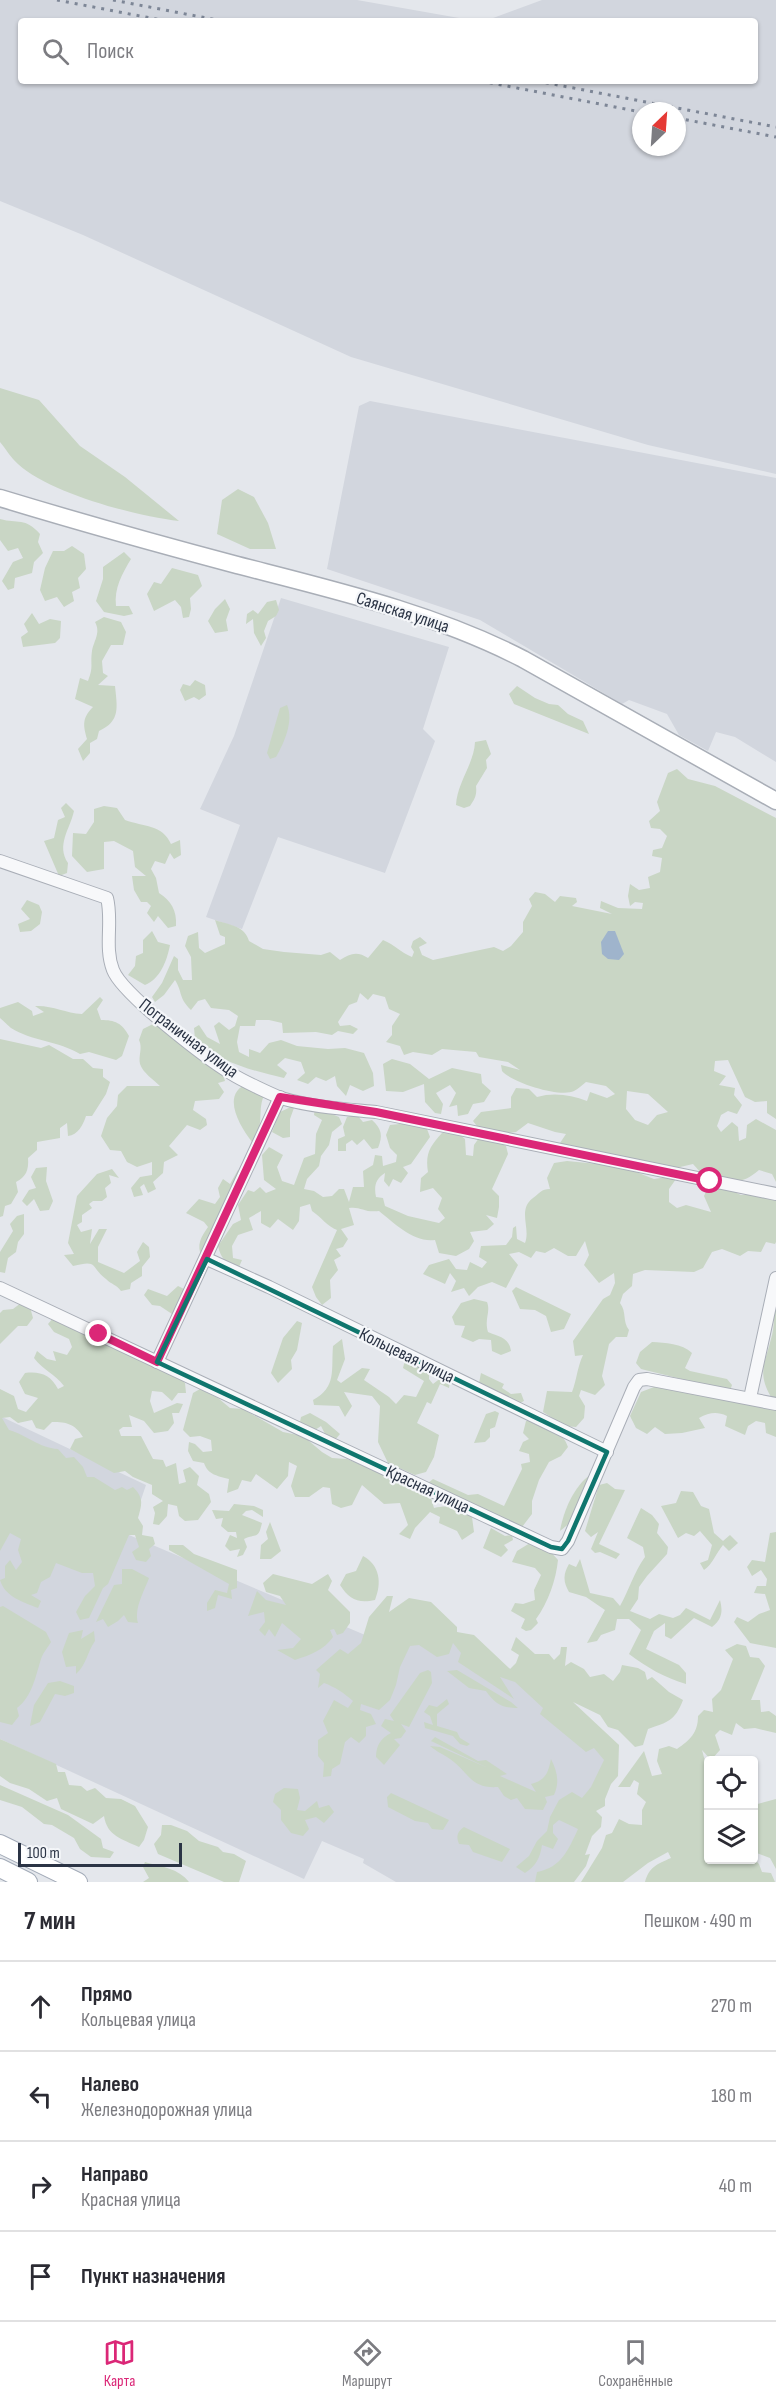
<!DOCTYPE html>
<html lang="ru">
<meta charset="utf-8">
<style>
:root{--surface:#fff;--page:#f7f7f7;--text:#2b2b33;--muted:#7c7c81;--line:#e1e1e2;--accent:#db2777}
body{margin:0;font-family:"Sofia Sans Condensed",sans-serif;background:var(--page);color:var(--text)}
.controls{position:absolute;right:18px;bottom:18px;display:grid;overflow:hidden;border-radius:6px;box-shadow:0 2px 4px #0004}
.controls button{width:54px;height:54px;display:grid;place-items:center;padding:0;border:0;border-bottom:2px solid var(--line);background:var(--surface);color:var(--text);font:30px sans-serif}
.compass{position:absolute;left:632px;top:102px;width:54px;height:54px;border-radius:50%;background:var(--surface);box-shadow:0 2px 4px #0004;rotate:25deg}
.scale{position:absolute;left:18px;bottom:15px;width:164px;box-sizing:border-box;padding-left:6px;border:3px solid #2b3445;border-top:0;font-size:16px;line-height:21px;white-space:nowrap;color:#2b3445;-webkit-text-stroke:4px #f4f6f9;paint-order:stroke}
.stop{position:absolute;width:18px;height:18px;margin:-14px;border:4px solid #db2777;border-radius:50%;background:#fff}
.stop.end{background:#db2777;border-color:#fff;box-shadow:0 2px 6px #0008}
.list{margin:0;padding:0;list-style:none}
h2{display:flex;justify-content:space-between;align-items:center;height:78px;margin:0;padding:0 24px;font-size:26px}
h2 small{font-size:20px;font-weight:400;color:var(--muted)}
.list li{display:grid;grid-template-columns:39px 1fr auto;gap:18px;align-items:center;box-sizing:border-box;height:90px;padding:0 24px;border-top:2px solid var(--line)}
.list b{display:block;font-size:22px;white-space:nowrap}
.list p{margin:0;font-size:20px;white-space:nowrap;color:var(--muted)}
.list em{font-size:20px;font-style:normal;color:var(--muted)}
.icon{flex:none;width:33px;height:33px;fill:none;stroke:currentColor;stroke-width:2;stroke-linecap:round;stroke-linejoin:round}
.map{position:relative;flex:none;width:776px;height:1882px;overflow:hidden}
.search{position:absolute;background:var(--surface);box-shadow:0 2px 4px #0004;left:18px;right:18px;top:18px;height:66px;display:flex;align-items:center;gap:15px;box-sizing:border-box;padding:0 21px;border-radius:6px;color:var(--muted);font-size:22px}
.sheet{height:438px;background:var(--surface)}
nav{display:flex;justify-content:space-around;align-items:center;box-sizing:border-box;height:84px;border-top:2px solid var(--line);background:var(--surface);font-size:16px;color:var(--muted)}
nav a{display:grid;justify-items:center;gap:3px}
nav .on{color:var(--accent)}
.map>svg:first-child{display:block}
</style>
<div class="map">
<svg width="776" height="1882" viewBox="0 0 776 1882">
<rect width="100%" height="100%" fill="#e4e7ec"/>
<!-- built -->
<g fill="#d2d6de" fill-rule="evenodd">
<path d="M0 0H357L476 21H21V81H755V21H485L542 0H776V474L648 445 351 357 83 235 0 201ZM641 111H677V147H641Z"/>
<polygon points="370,401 776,478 776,762 735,737 716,732 708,751 679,735 667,714 629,700 622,704 480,620 327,569 359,406"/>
<polygon points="281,598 449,647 423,729 435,741 385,873 278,837 242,929 206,917 240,825 200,809 234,736"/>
<polygon points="0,1416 146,1485 129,1535 384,1643 447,1625 619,1745 553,1882 396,1882 363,1863 364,1859 322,1841 304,1879 0,1739"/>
</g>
<!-- green -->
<g fill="#c9d6c5" fill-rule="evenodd">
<path d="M0 388 39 400 80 446 125 477 179 521C136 516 51 494 18 464 11 458 6 449 0 442Z"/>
<polygon points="238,489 254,497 268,523 276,549 250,549 217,534 222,500"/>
<path d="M0 519C18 524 25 517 40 534L38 542 43 553 34 562 32 573 15 578 14 588 8 590 2 581 13 562 23 558 18 548 8 551 0 540Z"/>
<polygon points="72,546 84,554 86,569 78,578 80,588 72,592 74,601 64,607 57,597 45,601 40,590 45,568 53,551 64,551"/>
<path d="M124 552 131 559C122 574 114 588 116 606H129L133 614 124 616 104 612 96 601 103 579V567Z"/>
<polygon points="172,568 198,575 202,586 190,598 191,609 189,617 183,618 181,607 175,600 154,611 147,594 154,582 161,584"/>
<polygon points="225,599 230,609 226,620 228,631 215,633 208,621 215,609"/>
<polygon points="276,600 279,610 276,616 268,621 264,631 266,638 261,646 254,633 253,619 246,624 247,614 253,610 258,614 267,602"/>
<polygon points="32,613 39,624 50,619 61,621 60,638 55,643 23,647 21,637 28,632 24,624"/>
<path d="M104 617 121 622 126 632 123 645H111L102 661 103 673 108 676 98 685 115 686C117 707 121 721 99 731L97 739 90 743V753L83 761 78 749 87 739C83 725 82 718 93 707L75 699 80 678 88 681C94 666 90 665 92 651 94 640 101 633 95 622Z"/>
<polygon points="195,680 205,685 206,695 199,700 194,697 185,701 180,690 183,684 190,686"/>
<polygon points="517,686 535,698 549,704 558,705 568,714 583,721 589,734 514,704 509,694"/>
<path d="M287 705C294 721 284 743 276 757L270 759 267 753 280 708Z"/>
<path d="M486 740 491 754 486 760 487 768 476 786C477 795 475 799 470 806L464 808 456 805C457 783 474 764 475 742Z"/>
<path d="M677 769 688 779 715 786 776 818V1119L767 1113V1101L755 1102 745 1097 728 1060 715 1061 714 1071 726 1076 719 1085 735 1088 734 1095 742 1105 737 1114 728 1111 721 1115 717 1126 721 1132 732 1122 738 1127 739 1141 746 1138 747 1125 756 1119 776 1130V1182L772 1174 759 1170C734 1192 726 1173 702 1174L693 1164 676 1168 573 1149 560 1143 566 1134 555 1132 528 1123 516 1132 499 1134 480 1130 473 1121 481 1112 511 1108V1097L516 1088 529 1089 537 1097C554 1092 571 1095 587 1101L590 1092 607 1098 615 1094 606 1086 586 1082C582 1085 578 1089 574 1091 560 1098 511 1082 502 1071L501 1065 520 1070 508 1062 479 1057 476 1052 442 1049 432 1055 413 1052 404 1055 400 1046 386 1042 392 1035V1026L400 1014 389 1009 385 997 373 994 368 1000 360 993 357 1002 349 1005 338 1022 340 1026 350 1025 358 1029 353 1034 338 1031 332 1035 316 1032 283 1033 282 1023 269 1020H256L255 1026H240L237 1042 239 1052 249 1057V1049L260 1053 269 1043 281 1040 297 1046 328 1049 345 1048 364 1053 373 1073 374 1086 363 1091 350 1085 346 1096 337 1086 335 1076 326 1081 316 1077 308 1084 297 1080 305 1073 301 1062 285 1058 277 1065 287 1073 284 1078C251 1070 220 1063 195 1039L194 1028 199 1025 207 1037 220 1044 214 1026 219 1022 229 1030 235 1026 238 1016 229 1010 211 1008 205 999 198 1001 191 1010C178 997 183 993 175 980L164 995 155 1002 152 997 162 983 174 956 178 959V970L183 980H192L191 957 185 946 188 936 198 932 199 948 205 953 225 944V937L220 935 215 920C230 925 245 926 249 941L263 949 284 952 321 955 330 952 340 960C350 953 358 951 368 958L383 940C395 945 400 952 412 957L414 952 411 947 413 941 420 937 427 943 419 947 422 955 433 960 494 947 503 951 511 946 523 932V922L532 906 529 899 535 892 545 894 555 902 560 896 576 898 577 902 572 906 612 914 600 908 601 901 618 908 642 909 643 903 635 902 630 906 628 896 630 884 639 890 650 888 648 877 660 872 662 858 652 856 653 850 662 848 667 836 660 829 651 828 649 821 660 811 657 802 668 773ZM627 1091 648 1094 668 1112 657 1115 648 1125 635 1120 626 1109Z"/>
<path d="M66 803 74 811C70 829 56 845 68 863L67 873 59 876 44 841 54 838 58 820 65 817 61 808Z"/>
<path d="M104 806 117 808 125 820C144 827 162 824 171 844L180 840 181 855 174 859 170 853 165 864 155 861 151 869 156 878 159 893C171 901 177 910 176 926L168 928 158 916 154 922 147 913 151 906 147 902H141L134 890 132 876H146L135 867 133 851 114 841 104 842V869L87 872 72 856 73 833 86 834 94 822V809Z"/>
<polygon points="27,900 39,905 42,912 40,924 31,931 20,932 18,924 30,919 21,909"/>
<path d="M152 931 158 942 170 945C167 961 160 979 145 985L128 975 135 966 136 956 143 953V940Z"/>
<path d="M100 997 103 1000 97 1009 101 1020C115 1020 122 1023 129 1036L122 1056 116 1060 89 1052 80 1054C59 1041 31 1041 11 1028 7 1025 4 1021 0 1018V1008L18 1002 32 1011 33 1016 44 1012 35 1006C52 1005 65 1013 82 1014Z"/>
<path d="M153 1024 164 1029 222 1071 225 1081 218 1083 224 1092 219 1099 195 1101 193 1110 206 1119 207 1125 200 1130 187 1125 169 1146 178 1155 164 1162 163 1173 153 1182 156 1189 148 1193 144 1184 140 1187 143 1195 134 1197 131 1188 140 1177 152 1175V1162L137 1167 127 1162 121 1151 110 1150 101 1136 107 1118 117 1106 118 1095 127 1086H160C154 1080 143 1073 140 1064 138 1056 143 1048 139 1040L143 1029Z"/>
<path d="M0 1039 41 1048 49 1045 73 1059H83L93 1068 103 1069V1077L110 1082 106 1094 92 1116H86C83 1125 78 1135 68 1136L67 1123 60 1128V1138L37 1142V1150L28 1158C29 1170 26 1177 16 1182L18 1192 11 1204 5 1206 3 1216 0 1217Z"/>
<polygon points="392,1059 410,1064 429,1079 452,1068 481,1074 482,1083 491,1091 484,1102 473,1104 468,1114 458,1116 457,1105 449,1107 456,1093 450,1085 436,1093 443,1104 441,1114 435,1113 425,1102 424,1084 403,1092 386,1091 383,1064"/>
<path d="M249 1083 265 1093C256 1111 266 1125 252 1142 239 1125 220 1093 249 1083Z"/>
<polygon points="295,1105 290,1119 290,1137 283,1138 272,1132 280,1112"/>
<path d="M315 1107 339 1117 342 1124 332 1132 329 1145 321 1156 319 1166 307 1179 304 1189 314 1191 323 1197 332 1196 339 1189H344L349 1202 353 1187H364L363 1171 373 1165 375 1155 382 1156 383 1166 396 1162 397 1155 390 1148 386 1135 390 1125 409 1123 427 1129 430 1137 411 1164 403 1167 408 1173 401 1183 393 1179 389 1187 384 1181 385 1173C375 1179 374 1187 376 1197L383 1198 385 1206 408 1216 439 1223 445 1218 438 1209 442 1198 433 1188 420 1192 421 1178 428 1172C425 1154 430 1146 442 1133L459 1134 465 1139 466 1155 473 1156 474 1145 479 1138 495 1141 506 1146 508 1154 492 1189 499 1196V1207L497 1218 486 1215 494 1224 487 1230 470 1232 474 1241 469 1249 456 1256 439 1253 435 1240C414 1243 394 1223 379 1211 365 1213 360 1206 349 1208L354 1225 341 1229 348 1239 343 1247 336 1249 341 1256 334 1260 338 1270 330 1280 331 1298 322 1305 316 1297 312 1287 337 1230C328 1227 321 1217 312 1211L310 1204 300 1207 299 1221 293 1230 278 1219 270 1228 261 1223V1211L249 1218 253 1230 238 1235 232 1246 233 1258 242 1260 239 1267C226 1264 221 1259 218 1246L233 1224 241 1220 238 1205 248 1190 254 1192 260 1187 266 1193 276 1189 264 1180 262 1155 269 1147 283 1155 277 1167 282 1181 294 1185 304 1158 315 1154 316 1134 322 1120 314 1115Z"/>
<path d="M357 1115 363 1122 372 1120C382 1129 383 1136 378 1148L372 1149 364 1139 357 1145 352 1140 346 1144V1151H338V1139L345 1136 343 1127 347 1117Z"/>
<path d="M567 1161 608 1165 631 1170 654 1179 667 1177 676 1179 669 1189V1202L677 1208 686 1205 711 1212 704 1196 708 1187H724L741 1195 755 1194 776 1200V1242L775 1244 766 1242 761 1252 748 1251 740 1256 722 1249 712 1252 703 1268 694 1272 645 1270 633 1274 632 1286 623 1294 620 1303C627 1312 622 1321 629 1330L627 1337H616L609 1344 602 1376 605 1385 595 1395 581 1390 579 1396 585 1406 584 1418 576 1427 565 1426 543 1412 547 1391 572 1392C577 1379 577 1368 583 1355L575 1356 573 1341 603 1299 610 1295 615 1283 614 1273 599 1283 584 1265 589 1255 585 1241 576 1256H568L554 1248 545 1253 536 1251 531 1258 519 1252 509 1254 518 1265 506 1288 492 1282 478 1287 469 1296 464 1288 451 1292 456 1281 450 1273 445 1284 423 1274 429 1265 449 1259 456 1269 467 1270 470 1262 482 1268 487 1262 479 1257 481 1246 506 1245 512 1237 513 1228 516 1226 517 1239 525 1243C531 1228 517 1210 533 1198 540 1193 541 1189 550 1189L547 1178 554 1163Z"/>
<polygon points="47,1167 46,1181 53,1201 49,1210 40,1211 34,1199 27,1206 22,1201 29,1190 36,1188 31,1177 36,1168"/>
<path d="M112 1169 119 1178 109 1175 111 1183 105 1188 107 1197 102 1201H93L89 1204 92 1208 82 1215V1222L77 1225 81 1232 92 1229 90 1244 99 1229H107L98 1247V1262L124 1273 140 1261 137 1252 143 1242 149 1247 150 1257 142 1267V1276L131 1283 130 1289 121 1291C116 1284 112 1285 106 1279 90 1267 99 1259 73 1266L64 1255 74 1254 68 1243 77 1196 97 1174Z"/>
<path d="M238 1170 240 1176 202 1257C196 1245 201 1237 208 1227L204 1222 186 1213 199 1199 215 1204 220 1197 218 1188 223 1179 230 1184Z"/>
<polygon points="24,1214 24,1234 18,1242 16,1252 8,1258 5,1273 0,1272 0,1252 13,1231 10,1224 17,1216"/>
<polygon points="178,1286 186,1290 172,1314 160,1306 152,1305 144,1295 148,1289 167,1296"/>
<polygon points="516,1287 571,1314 564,1329 551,1332 546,1316 535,1310 520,1309 512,1291"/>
<path d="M474 1299 487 1302C491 1312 484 1319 488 1332 499 1337 509 1337 511 1351L501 1355 492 1351 491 1340 479 1339 473 1342 461 1337 465 1326 455 1325 452 1317 461 1303Z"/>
<path d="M776 1301V1399L771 1397C757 1373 765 1363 771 1339 775 1327 773 1314 776 1301Z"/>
<polygon points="21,1303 30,1307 33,1318 27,1326 18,1326 0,1344 0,1313 3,1310 13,1309"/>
<path d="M54 1317 68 1327 77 1329 86 1334 89 1343 93 1346 96 1338 177 1376 185 1383 186 1393H178L172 1401 162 1392 152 1391 150 1401 154 1413 177 1403 183 1404 179 1413H172L174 1423 168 1431 154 1433 144 1421 129 1415 132 1427H123L119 1430 121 1436H141L153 1459 163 1460 166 1467 176 1463 179 1484 186 1482 183 1470 190 1467 199 1476 197 1485 209 1494 211 1502 198 1520 185 1521 179 1516 177 1506 168 1504 167 1516 159 1525 153 1524 155 1513 153 1507 163 1501 152 1494V1485L133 1477 125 1471 114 1473 70 1449 75 1439 83 1437C75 1424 67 1422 52 1422L44 1430 36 1428 32 1420 18 1423 10 1417 2 1418 9 1430C27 1435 39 1448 58 1449L66 1458 74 1457 83 1467 87 1477H94L115 1490 122 1487 127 1490 133 1487C144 1498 142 1504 138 1518L143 1526 142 1535 153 1537 155 1544 149 1549 151 1556 146 1562 136 1560 132 1552 139 1547 135 1535H129L108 1584 103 1588 89 1618 80 1620 76 1612 85 1596 95 1586 93 1573H82L56 1563 50 1577 41 1582 37 1593 31 1595 41 1601 38 1608C23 1602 5 1597 0 1580L5 1578V1566L10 1560 16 1570 22 1562 18 1550 21 1539 10 1533 0 1551V1389L14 1396 18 1409 26 1412 38 1398 25 1394 19 1382 25 1373C40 1371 51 1375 58 1389L64 1386C55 1374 43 1370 34 1358L37 1351 47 1359 56 1361 53 1351 67 1355 72 1347 69 1339 54 1332 48 1324Z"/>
<polygon points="297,1321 302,1323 297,1350 291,1360 292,1369 278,1383 271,1373 283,1338"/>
<path d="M342 1339 345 1359 337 1380 341 1383 362 1368 370 1369 364 1380 389 1397 396 1404 404 1395 416 1397 424 1381 403 1368 405 1360 429 1369V1379L433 1384 442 1377 450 1381 449 1388 440 1384 431 1404 427 1402 417 1423 439 1435 434 1457 426 1472 415 1475 388 1463 378 1442 380 1406 372 1396 344 1392 352 1406 345 1417 339 1406 314 1405 313 1400C337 1387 331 1370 333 1346Z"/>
<path d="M652 1342C665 1343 682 1343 692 1353L685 1368 690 1371 727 1379 732 1385 730 1391 641 1369 636 1363 640 1352Z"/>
<polygon points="481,1373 504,1384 502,1388 511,1394 521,1393 524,1401 520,1403 479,1383"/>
<path d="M654 1387 690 1391 776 1409V1437L766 1433 765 1423 756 1421 748 1426 745 1435 725 1426 727 1416C716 1411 709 1413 699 1418L705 1428 682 1433 665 1434 655 1427 647 1434 636 1428 630 1416 641 1392Z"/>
<path d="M200 1389 218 1398 230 1408 243 1409 283 1432 303 1436 322 1452 332 1458 347 1459 380 1473 398 1483 412 1487 430 1495 434 1508C450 1504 458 1508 472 1517L474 1532 462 1540 457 1531 439 1523 440 1517 430 1512 415 1528 410 1539 399 1534 408 1525 400 1503 384 1504 362 1485 352 1505 341 1508 332 1504 330 1488 323 1487 309 1497H295L291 1486 297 1466 289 1462 288 1476 277 1489 256 1474 251 1482 242 1480 238 1489 227 1493 229 1479C218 1476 208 1475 204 1463L193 1461 188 1451 189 1442 195 1444 203 1452 212 1451 211 1440 200 1436 190 1437 183 1430 193 1393Z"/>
<polygon points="495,1411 499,1413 495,1427 490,1429 490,1437 485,1442 474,1443 486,1414"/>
<polygon points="310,1413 326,1422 340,1434 335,1440 325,1434 321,1426 315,1430 300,1422 301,1417"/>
<path d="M526 1421C542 1420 564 1432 568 1447L561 1456 549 1462 539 1480 532 1501V1514L522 1527 428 1483 433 1479 468 1495 478 1494 504 1506 522 1469 521 1464 530 1462 529 1454 519 1451 523 1442 529 1439 523 1433Z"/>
<path d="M594 1473 571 1522 560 1531C563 1512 575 1482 594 1473Z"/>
<polygon points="607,1483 615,1489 625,1490 599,1544 620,1554 616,1559 600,1552 595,1553 591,1549 598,1532 591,1537 585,1531 599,1485"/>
<path d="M681 1491 693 1492 701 1506 709 1509 714 1533 723 1541 730 1535 738 1543 729 1551 723 1545C716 1553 713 1564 704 1570L700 1563 708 1560 712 1545 700 1531 694 1536 686 1533 678 1538 661 1506 676 1503Z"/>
<path d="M234 1504 254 1506 263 1510V1517L252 1510 246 1511 242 1515 262 1523C258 1540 257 1533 244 1539L247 1547 243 1555 237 1557 240 1549 230 1551 225 1546 230 1535 237 1538 236 1532H228L221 1526 223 1518 216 1519 212 1510 229 1511Z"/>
<path d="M641 1508 652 1515 659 1524 657 1533 668 1547 667 1554 647 1576 639 1587 638 1599 630 1611 650 1619 659 1614 673 1618 680 1615 686 1608 710 1620 720 1600C723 1612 722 1619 712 1627L694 1618 671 1639 665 1636V1623L654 1631 646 1649 679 1665 686 1673V1684C665 1678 646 1667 629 1654L641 1630 629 1619H617L615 1630 601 1635 597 1641 587 1643 605 1610 586 1597 569 1592C563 1582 563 1574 569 1564L576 1567 580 1559 590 1593 613 1598 620 1606C629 1590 634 1572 645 1557L643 1547 627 1538Z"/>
<polygon points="270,1522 281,1551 271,1559 260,1559 261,1545 268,1539 266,1532"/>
<polygon points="491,1528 505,1536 512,1535 513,1540 504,1545 508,1550 501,1557 483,1548"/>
<polygon points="776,1532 776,1648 750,1643 734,1622 737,1617 748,1622 759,1614 770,1610 765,1594 754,1593 757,1586 766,1586 767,1579 761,1570 752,1576 747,1567 752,1560 765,1562 770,1533"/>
<path d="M530 1543 549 1550 558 1560C556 1580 548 1603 536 1619L538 1623 531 1630 526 1631 521 1628 525 1619 511 1611 515 1603 523 1604 535 1600 534 1590 541 1575 535 1568 512 1562 517 1551Z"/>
<polygon points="169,1545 183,1545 194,1554 237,1570 237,1588 231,1590 232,1599 218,1595 215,1608 207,1611 207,1603 215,1590 227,1593 229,1584 169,1550"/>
<path d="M363 1556C380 1565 382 1583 375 1600 358 1604 349 1599 340 1585L346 1574 356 1571Z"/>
<path d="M122 1569H132L149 1578C144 1592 134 1608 138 1623L128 1622 124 1615 118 1621 108 1627 103 1619 96 1622 114 1585 122 1584Z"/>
<path d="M273 1574 312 1584 328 1574 332 1581 328 1590 350 1612V1623L343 1633 337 1635 334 1629 330 1630 333 1637C324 1650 310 1655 295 1660L277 1650 293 1648 301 1639 282 1623 275 1637 269 1629 265 1636 259 1630 265 1622 264 1612 248 1616 257 1591 266 1600 286 1605 280 1596 266 1592 263 1583Z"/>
<path d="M387 1596H393L389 1612 409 1598 431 1602 457 1627V1632L474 1635 510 1669 516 1663 519 1655 511 1650 516 1637 535 1654H549L554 1660 560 1654 561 1647H567L565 1666 571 1662 584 1669 590 1677 604 1674 613 1681 620 1672 622 1665 638 1668 645 1672 647 1680 652 1677 669 1692 683 1700C675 1721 668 1722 648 1729L643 1745 635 1747 618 1730 608 1727 600 1715 573 1702 619 1745 618 1776 611 1784 605 1799V1806L596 1811 602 1817 601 1827 592 1836 585 1855 590 1854 586 1866 574 1882H535L537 1872C562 1867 568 1850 578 1829L559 1820 553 1825V1833L558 1839 553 1849 542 1845C540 1858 536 1866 525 1873L516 1867 529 1856 537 1841 547 1831 550 1817 559 1800 572 1792 582 1798 591 1787 604 1760 594 1748 586 1752 540 1714 543 1708 515 1682 500 1677 514 1699 458 1662 461 1653 453 1643 449 1654 437 1657 419 1645 410 1646 400 1667 396 1685 390 1700 379 1710 361 1704 360 1710 371 1714 376 1724 366 1727V1736L359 1743 351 1737 345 1742 340 1764 332 1769 331 1776 323 1777 324 1763 318 1756V1740L328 1733 323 1721 334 1700 348 1708 353 1701C344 1693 335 1687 324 1683L318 1688 320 1674 316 1670 340 1649 348 1654 361 1643 369 1617Z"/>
<path d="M3 1606 46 1632 51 1642C48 1647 43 1653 41 1659 36 1675 32 1697 17 1708L19 1716 12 1725 0 1722V1607Z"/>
<path d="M83 1630 81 1639 94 1631 95 1641C87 1652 87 1664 76 1674V1666L66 1667 62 1652 69 1633Z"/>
<path d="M737 1644 746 1646 750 1657 759 1658 765 1666 751 1700H760L761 1712 769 1711 776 1716V1733L755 1728 744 1729 736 1723 732 1735 720 1730 715 1735 720 1750 711 1760 702 1750 705 1761 708 1766V1860L754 1859 759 1864 762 1872 771 1873 775 1882H645C649 1867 657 1864 671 1858L668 1852 648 1863 623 1882H581L602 1848 606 1835 612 1833 619 1819 629 1824 642 1825V1810L646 1802 637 1794 639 1783 634 1780 630 1787H618L644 1751 652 1776 662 1774 657 1761 659 1749 669 1746 677 1749C690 1740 698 1733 698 1716L704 1710 713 1712 712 1699 721 1690 733 1659 725 1650Z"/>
<path d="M428 1670 431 1672 432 1683 409 1727 401 1724 406 1731 401 1738 394 1739 400 1745 384 1765 376 1757C376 1745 381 1738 391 1733L381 1726 385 1719 394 1721 390 1715 420 1673Z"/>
<path d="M457 1670 511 1702 518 1708C502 1708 495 1704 486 1691L469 1688 447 1671Z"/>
<polygon points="60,1681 74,1686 74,1693 65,1696 55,1694 40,1722 30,1726 34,1705 48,1683"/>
<polygon points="447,1699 449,1704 437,1714 437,1726 457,1732 460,1738 470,1744 467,1746 460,1744 453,1736 425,1728 424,1722 433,1725 430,1716 424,1712 429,1705 437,1707"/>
<path d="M435 1737 478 1761 486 1760 507 1774 500 1776 536 1792 531 1784C546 1780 548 1773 551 1759 557 1771 560 1782 554 1795L545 1797 547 1802 543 1810 525 1809 517 1798 511 1800 504 1796 498 1787C470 1789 469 1772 450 1759 443 1754 437 1752 430 1746L440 1747 488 1768 431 1741Z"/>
<path d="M0 1739 56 1764 58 1772H65L69 1785 81 1786 87 1791 95 1788 106 1798 121 1799 135 1806 148 1827 144 1840 139 1847C122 1839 107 1836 104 1816L93 1824 61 1809 57 1798 47 1801 29 1789 10 1783 0 1776Z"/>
<polygon points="0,1785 68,1815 101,1839 103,1848 114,1852 110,1858 91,1857 80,1849 74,1838 52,1825 44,1824 22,1807 0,1800"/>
<polygon points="284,1788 298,1789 300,1798 297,1810 305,1811 317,1801 319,1808 329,1805 334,1812 324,1823 316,1817 305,1820 309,1829 303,1836 291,1833 281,1820 281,1810 273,1802 275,1794"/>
<polygon points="391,1793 449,1820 443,1830 432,1829 428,1823 415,1821 388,1807 387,1797"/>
<polygon points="776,1799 776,1869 770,1858 754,1852 754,1805"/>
<polygon points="162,1825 171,1825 187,1831 199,1841 218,1847 223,1852 234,1854 246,1861 239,1882 224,1882 158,1854 154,1844 161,1835"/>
<path d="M464 1827 510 1849 502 1862 473 1852 469 1845 459 1844C456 1836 457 1832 464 1827Z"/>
<path d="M145 1862C162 1867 178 1868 189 1882H143L149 1878 143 1867Z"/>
</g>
<!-- water -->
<polygon fill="#9fb4cc" points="608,931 615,931 624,954 619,960 608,959 602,954 601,942"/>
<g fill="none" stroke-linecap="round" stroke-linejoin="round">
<defs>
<g id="street">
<path d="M0 861 107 898C113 921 104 947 113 970 122 994 207 1059 232 1074 241 1080 271 1094 281 1098 311 1107 345 1109 376 1112L776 1194"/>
<polyline points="207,1259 269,1287 607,1452"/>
<polyline points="0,1288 485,1516 551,1547 562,1549 568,1541 634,1387 639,1380 647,1379 776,1404"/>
<polyline points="157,1362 280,1097"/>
<polyline points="750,1398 776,1278"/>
</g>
<path id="secondary" d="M0 498C79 522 158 544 237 565 334 590 434 613 523 659L776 801"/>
<g id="primary">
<polyline points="0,1844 78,1882"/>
<polyline points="0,1868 28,1882"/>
</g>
</defs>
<!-- street casing -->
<use href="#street" stroke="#a9aeb7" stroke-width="14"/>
<!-- secondary casing -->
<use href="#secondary" stroke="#a9aeb7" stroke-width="19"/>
<!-- primary casing -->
<use href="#primary" stroke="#a3abb8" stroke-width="20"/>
<!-- street -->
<use href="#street" stroke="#f7f8fa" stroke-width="12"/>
<!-- secondary -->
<use href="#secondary" stroke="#fff" stroke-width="16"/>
<!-- primary -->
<use href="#primary" stroke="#fff" stroke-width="18"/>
<!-- rail -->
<g stroke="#7d8696" stroke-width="3" stroke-dasharray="3 6" stroke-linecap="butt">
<polyline points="57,0 166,21"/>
<polyline points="113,0 222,21"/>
<polyline points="481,81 641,112"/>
<polyline points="537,81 776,127"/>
<polyline points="677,118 776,137"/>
</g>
</g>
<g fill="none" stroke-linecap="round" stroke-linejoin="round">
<!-- route -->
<polyline stroke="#db2777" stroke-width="8" points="99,1334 157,1362 280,1097 376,1112 710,1181"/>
</g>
<!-- marked area -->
<path fill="none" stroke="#0f766e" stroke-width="4.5" stroke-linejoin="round" d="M207 1259 607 1452 568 1541 562 1549 551 1547 157 1362Z"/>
<g text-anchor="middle" stroke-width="4.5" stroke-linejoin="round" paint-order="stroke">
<!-- street labels -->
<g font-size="18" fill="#2b3445" stroke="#f4f6f9">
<text transform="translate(403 612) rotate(18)" y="6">Саянская улица</text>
<text transform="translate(189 1038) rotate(37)" y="6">Пограничная улица</text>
<text transform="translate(407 1355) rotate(26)" y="6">Кольцевая улица</text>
<text transform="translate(428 1489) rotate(25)" y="6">Красная улица</text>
</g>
</g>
</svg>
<div class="controls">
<button><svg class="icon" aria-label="locate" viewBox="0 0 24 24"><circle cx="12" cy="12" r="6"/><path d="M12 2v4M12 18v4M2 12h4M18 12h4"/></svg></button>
<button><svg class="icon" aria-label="layers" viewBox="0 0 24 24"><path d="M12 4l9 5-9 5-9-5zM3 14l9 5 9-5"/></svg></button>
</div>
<svg class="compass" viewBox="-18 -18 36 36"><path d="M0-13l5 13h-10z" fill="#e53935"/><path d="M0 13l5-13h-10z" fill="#7c7c81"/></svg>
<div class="scale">100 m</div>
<div class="stop" style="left:710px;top:1181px"></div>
<div class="stop end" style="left:99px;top:1334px"></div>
<div class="search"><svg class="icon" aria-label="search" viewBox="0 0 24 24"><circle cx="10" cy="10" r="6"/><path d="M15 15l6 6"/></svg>Поиск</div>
</div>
<section class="sheet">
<h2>7 мин<small>Пешком · 490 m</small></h2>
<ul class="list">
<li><svg class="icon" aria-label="ahead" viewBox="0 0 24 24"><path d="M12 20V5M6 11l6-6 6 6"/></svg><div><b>Прямо</b><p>Кольцевая улица</p></div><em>270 m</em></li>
<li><svg class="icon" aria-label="left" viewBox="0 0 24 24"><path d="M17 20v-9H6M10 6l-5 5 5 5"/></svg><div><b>Налево</b><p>Железнодорожная улица</p></div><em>180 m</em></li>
<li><svg class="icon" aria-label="right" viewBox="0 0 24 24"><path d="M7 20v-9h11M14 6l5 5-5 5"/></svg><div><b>Направо</b><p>Красная улица</p></div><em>40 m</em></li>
<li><svg class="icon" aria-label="arrive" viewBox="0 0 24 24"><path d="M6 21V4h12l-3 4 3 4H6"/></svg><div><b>Пункт назначения</b></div></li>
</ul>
</section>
<nav>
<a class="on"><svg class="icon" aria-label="map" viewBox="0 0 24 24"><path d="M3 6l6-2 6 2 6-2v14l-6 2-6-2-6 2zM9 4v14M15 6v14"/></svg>Карта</a>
<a><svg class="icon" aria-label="directions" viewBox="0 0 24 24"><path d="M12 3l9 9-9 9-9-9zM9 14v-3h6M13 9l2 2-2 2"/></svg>Маршрут</a>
<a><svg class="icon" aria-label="saved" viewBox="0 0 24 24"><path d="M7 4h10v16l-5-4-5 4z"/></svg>Сохранённые</a>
</nav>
